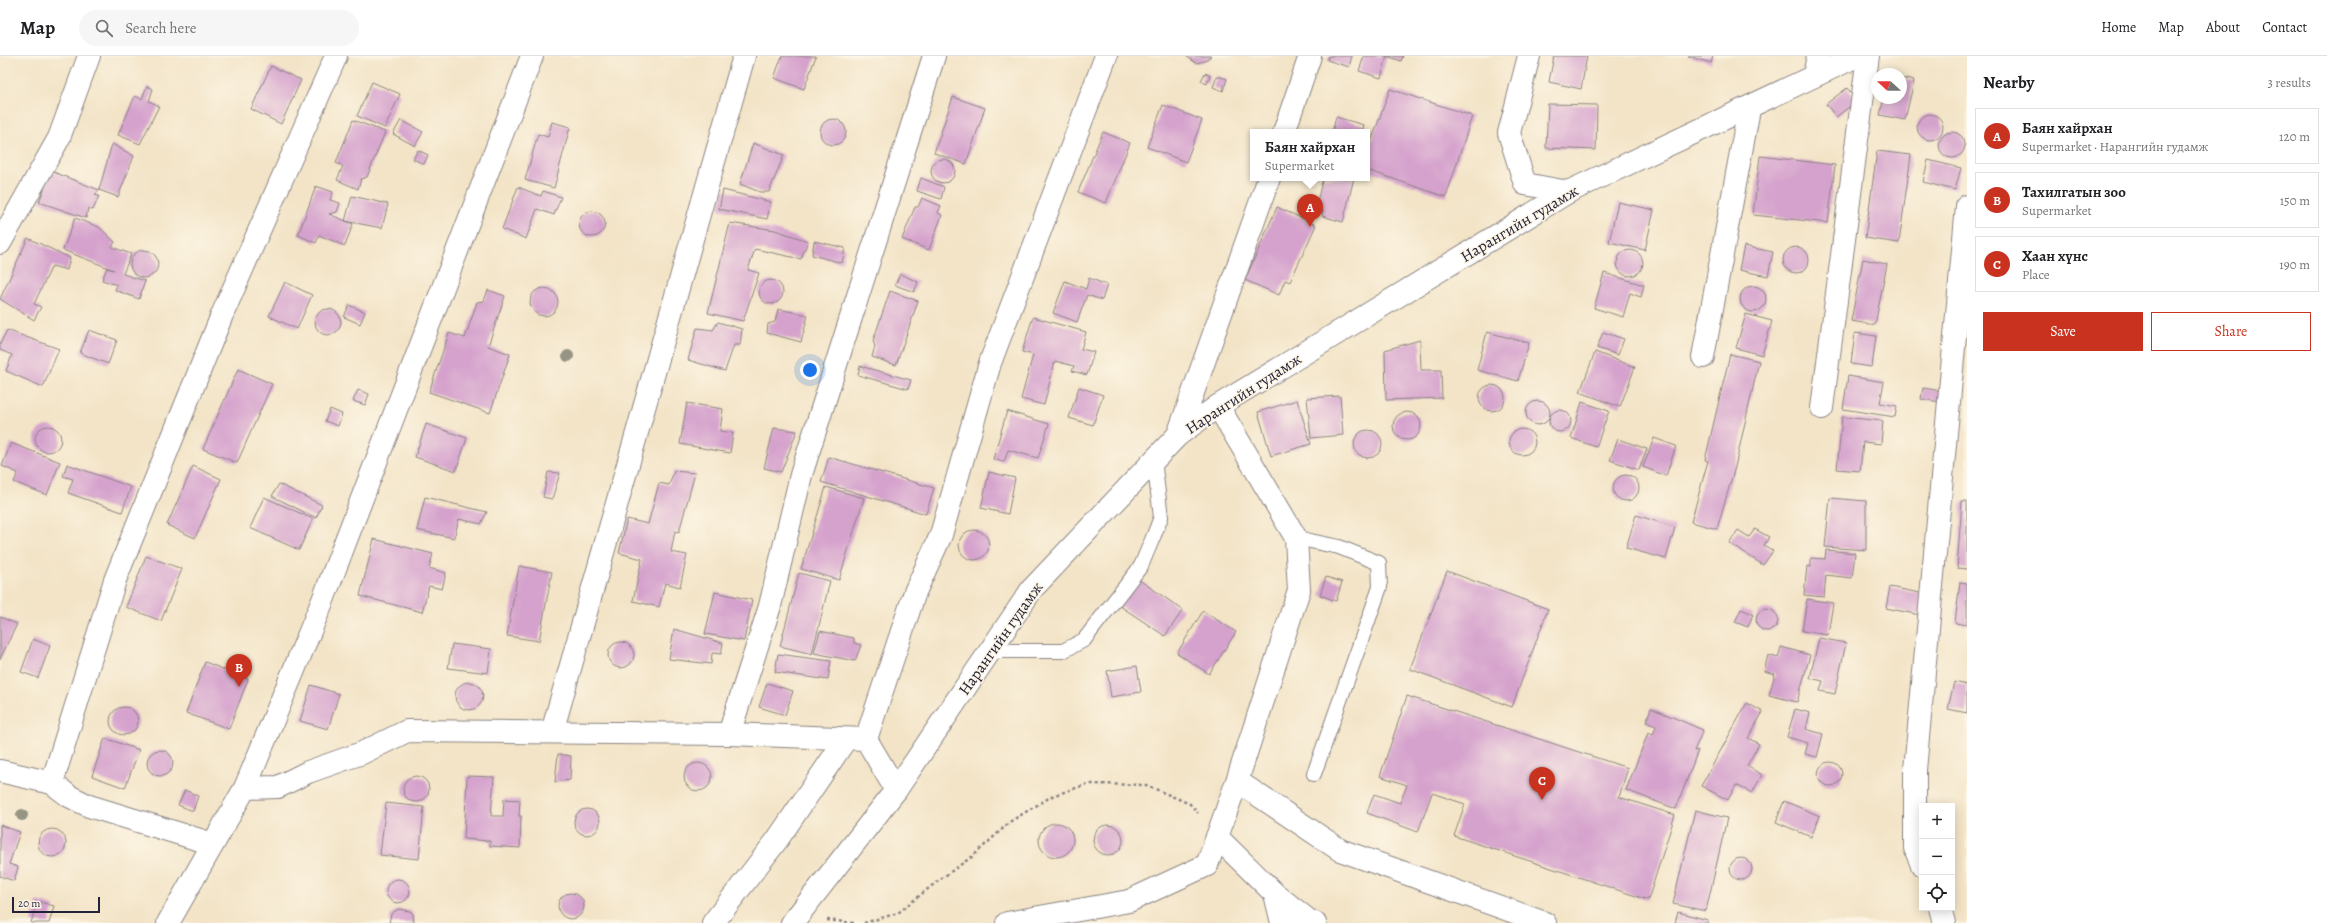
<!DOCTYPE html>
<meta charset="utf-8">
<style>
:root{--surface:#fff;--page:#f6f6f6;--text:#202124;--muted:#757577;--line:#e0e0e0;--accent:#c8321e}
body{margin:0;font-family:Alegreya,serif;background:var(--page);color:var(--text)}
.controls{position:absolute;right:12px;bottom:12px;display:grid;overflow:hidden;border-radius:0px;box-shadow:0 2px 10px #0003}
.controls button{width:36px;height:36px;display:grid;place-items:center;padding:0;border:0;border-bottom:1px solid var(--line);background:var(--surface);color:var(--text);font:20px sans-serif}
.compass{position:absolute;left:1871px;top:12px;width:36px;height:36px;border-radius:50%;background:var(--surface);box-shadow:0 2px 10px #0003;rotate:291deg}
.scale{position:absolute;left:12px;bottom:10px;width:88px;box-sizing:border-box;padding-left:4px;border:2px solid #22223b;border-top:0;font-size:11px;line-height:14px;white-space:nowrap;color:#22223b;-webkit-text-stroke:3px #fcf5e5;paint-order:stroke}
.you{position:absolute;left:810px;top:314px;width:14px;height:14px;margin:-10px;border:3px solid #fff;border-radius:50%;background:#1a73e8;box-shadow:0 0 0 6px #1a73e833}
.badge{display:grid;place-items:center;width:26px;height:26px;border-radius:50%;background:var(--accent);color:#fff;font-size:13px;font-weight:700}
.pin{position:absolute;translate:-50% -33px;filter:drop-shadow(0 1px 2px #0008)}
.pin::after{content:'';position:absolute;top:21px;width:14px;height:12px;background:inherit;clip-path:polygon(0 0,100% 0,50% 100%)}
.popup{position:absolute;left:1250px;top:73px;width:120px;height:52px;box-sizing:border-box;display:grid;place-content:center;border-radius:0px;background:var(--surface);filter:drop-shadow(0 1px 3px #0005);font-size:13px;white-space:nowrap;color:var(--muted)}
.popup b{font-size:15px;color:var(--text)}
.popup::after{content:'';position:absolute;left:50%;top:100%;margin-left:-8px;border:8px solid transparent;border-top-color:var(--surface)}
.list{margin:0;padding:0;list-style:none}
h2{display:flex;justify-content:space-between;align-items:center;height:52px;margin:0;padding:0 16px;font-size:17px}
h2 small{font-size:13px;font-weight:400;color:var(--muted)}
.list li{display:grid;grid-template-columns:26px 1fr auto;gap:12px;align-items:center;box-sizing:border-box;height:56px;margin:0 8px 8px;padding:0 8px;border:1px solid var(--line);border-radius:0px}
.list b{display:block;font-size:15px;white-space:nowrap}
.list p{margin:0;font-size:13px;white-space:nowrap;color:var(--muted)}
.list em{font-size:13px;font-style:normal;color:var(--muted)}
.actions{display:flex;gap:8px;padding:12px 16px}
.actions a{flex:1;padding:9px 0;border:1px solid var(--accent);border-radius:0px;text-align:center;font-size:14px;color:var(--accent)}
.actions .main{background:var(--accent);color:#fff}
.icon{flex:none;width:22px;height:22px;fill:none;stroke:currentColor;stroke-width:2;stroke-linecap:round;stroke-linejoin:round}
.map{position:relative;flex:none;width:1967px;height:867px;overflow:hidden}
header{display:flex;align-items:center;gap:24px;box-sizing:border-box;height:56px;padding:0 20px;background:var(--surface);border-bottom:1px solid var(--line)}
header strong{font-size:19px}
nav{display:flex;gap:22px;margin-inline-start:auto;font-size:14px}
.search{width:280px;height:36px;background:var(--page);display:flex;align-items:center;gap:10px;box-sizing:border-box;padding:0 14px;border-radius:22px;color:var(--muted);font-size:15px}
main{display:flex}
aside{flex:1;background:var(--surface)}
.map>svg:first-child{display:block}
</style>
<header>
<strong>Map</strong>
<div class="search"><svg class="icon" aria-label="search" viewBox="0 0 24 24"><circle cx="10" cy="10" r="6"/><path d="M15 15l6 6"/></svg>Search here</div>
<nav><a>Home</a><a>Map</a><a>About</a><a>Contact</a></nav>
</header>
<main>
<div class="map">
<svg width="1967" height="867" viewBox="0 0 1967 867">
<rect width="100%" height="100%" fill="#fcf5e5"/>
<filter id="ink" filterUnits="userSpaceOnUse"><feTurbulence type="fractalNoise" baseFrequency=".025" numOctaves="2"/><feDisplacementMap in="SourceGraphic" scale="8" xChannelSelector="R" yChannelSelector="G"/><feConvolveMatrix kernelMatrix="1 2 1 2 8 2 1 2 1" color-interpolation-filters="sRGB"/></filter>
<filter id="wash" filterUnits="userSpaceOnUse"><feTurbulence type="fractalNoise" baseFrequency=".012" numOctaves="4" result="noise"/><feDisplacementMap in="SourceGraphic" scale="16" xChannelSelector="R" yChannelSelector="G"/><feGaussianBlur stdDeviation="0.9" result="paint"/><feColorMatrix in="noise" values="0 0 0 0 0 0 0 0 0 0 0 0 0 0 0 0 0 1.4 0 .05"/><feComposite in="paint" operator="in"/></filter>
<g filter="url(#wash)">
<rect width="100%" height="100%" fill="#f3e4c7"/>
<g id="blocks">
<!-- building -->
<g fill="#d5a2cd">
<polygon points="782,0 816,0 804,33 774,22"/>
<polygon points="1186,0 1211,0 1205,5 1196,7"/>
<polygon points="1329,0 1352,0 1349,11 1327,4"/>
<polygon points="1364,0 1403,0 1401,5 1387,0 1381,22 1359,15"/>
<polygon points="1554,0 1587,0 1581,33 1549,26"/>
<polygon points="1688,0 1713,0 1711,7"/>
<polygon points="271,10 301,24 281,68 251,53"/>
<polygon points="1205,17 1210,19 1207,28 1201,25"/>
<polygon points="1217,20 1227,23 1223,35 1213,31"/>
<polygon points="1901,22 1914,25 1905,64 1880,59 1884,42 1901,42"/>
<polygon points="372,26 400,38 385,72 357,60"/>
<polygon points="147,30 153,33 149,45 159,50 140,88 118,79 135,40 142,43"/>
<polygon points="1847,32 1857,45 1836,61 1826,48"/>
<polygon points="1390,33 1472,60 1446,141 1367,114 1367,97"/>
<polygon points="953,41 985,52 966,108 934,97"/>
<polygon points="1548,48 1597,49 1596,94 1546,92"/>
<polygon points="1163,49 1202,64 1186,106 1147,91"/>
<circle cx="1930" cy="71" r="13"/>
<polygon points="1336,61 1364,69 1362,76 1332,76"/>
<circle cx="833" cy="76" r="13"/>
<polygon points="353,64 385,76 367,121 361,123 358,133 337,124 343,110 336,107"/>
<polygon points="401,64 423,76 415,90 393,78"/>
<polygon points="552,66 570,71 554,132 525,124 538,78 548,81"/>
<polygon points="1103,76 1130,87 1106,147 1078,136"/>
<circle cx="1952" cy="89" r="13"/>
<polygon points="753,87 784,99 769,136 760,136 740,128"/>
<polygon points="112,88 134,100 118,141 99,134 95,139 99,140 93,154 88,152 86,162 39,146 51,115 99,134"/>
<polygon points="418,94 428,99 424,108 413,103"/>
<polygon points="1877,95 1911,99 1899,187 1865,182"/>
<polygon points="1760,100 1835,109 1828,167 1753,159"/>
<circle cx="943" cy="115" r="12"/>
<polygon points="1928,104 1961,112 1955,134 1923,126"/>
<polygon points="921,122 944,131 941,143 917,135"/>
<polygon points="1323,122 1354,122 1343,166 1322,160 1323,155 1315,153"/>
<polygon points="316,130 333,136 330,144 340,147 337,156 329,158 353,168 345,190 319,179 316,187 298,179"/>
<polygon points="518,131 541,140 543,135 561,141 554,159 537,153 526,183 502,173"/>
<polygon points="723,134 771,146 767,163 719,153"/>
<polygon points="352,140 388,148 382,172 345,165"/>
<polygon points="922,142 941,150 938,157 942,159 929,194 902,183 915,151 918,151"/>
<polygon points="1618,146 1654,154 1645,194 1609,186"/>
<polygon points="1277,151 1316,169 1290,226 1285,224 1279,239 1245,224"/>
<circle cx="592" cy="168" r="13"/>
<polygon points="75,162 99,171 115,186 112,191 131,198 123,218 145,225 139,243 115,234 117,229 102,224 107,212 114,214 63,194"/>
<polygon points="730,167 775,174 808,185 801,203 755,193 748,214 759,217 743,265 708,257"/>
<polygon points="28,182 70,202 67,214 52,210 34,248 41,251 34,264 0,243"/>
<polygon points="814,185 845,192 842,207 812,199"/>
<polygon points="1744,190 1773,196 1768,220 1739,214"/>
<circle cx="1796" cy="204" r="13"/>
<circle cx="144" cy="208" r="14"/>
<circle cx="1630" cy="207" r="13"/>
<polygon points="1863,203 1887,208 1875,269 1851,265"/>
<polygon points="1604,217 1644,229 1641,241 1630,237 1623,261 1594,252"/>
<polygon points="900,218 918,226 914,236 895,229"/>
<polygon points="1089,222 1107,229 1102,244 1087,239 1077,266 1053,257 1065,225 1086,233"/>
<circle cx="771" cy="236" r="12"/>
<polygon points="285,226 312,239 297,273 269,260"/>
<circle cx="1753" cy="243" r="13"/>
<circle cx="544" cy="246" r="14"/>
<polygon points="488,234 505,240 488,290 510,298 490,357 429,336 449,277 465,282 477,246 484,245"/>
<polygon points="890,235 918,245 896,309 872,301 875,290 873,285"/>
<polygon points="349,249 365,256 360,268 344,261"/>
<polygon points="778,253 808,259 801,286 767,277 768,268 775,266"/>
<circle cx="328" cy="266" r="13"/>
<polygon points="1746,258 1772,265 1762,299 1736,292"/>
<polygon points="1033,261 1086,276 1081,293 1094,296 1087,319 1072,315 1074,310 1055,305 1044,349 1021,343 1033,299 1022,296"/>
<polygon points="718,266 742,273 740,289 734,289 725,315 688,304 697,272 713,274"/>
<polygon points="7,274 59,293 43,331 6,315 12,299 0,294 0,288"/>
<polygon points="89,274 117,284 108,308 80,297"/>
<polygon points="1487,276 1529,287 1518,325 1477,314"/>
<polygon points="1603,276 1624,283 1618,299 1597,292"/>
<polygon points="1855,277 1876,280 1872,311 1851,308"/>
<polygon points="1420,284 1421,314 1441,314 1442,342 1386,344 1385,294"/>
<polygon points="1595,296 1635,311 1620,351 1580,336"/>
<polygon points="1730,298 1759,305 1735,411 1717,473 1691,466 1708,405 1705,404"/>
<polygon points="860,310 911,324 908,333 858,319"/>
<polygon points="238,313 272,328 237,407 203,393"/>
<polygon points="1848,320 1884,326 1880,347 1897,350 1895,361 1843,353"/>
<circle cx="1492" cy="342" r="13"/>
<polygon points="1079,331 1103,339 1093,369 1069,362"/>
<polygon points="1923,332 1942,335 1941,346 1921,343"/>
<polygon points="358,334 369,338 365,349 353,345"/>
<polygon points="1340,340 1343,379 1311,382 1307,342"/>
<polygon points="1297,344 1311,388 1271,400 1258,356"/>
<circle cx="1538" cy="357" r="12"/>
<polygon points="1582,346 1609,355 1596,391 1571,382"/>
<polygon points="687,347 723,353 720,375 733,377 730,397 680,388"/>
<polygon points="330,353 342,358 338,370 325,365"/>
<circle cx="1560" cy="365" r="11"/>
<polygon points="1007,355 1049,368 1038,402 1008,394 1004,406 993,403"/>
<circle cx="1407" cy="370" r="14"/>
<polygon points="1842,361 1883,365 1881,388 1863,386 1860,415 1837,413"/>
<polygon points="426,368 467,382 456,415 415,401"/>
<circle cx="48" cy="383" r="13"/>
<polygon points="774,372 797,375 781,416 764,412"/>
<circle cx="1522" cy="386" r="13"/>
<circle cx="1368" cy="388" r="14"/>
<polygon points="1654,382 1676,390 1666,420 1643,411"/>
<polygon points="1618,383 1647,393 1639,414 1610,404"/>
<polygon points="11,387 60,406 47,439 14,426 18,417 2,410"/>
<polygon points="829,401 934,432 926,458 821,426"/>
<polygon points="67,408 131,431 122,456 68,437 73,423 63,420"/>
<polygon points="193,410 221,423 195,482 167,469"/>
<polygon points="674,415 695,417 679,476 675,475 671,496 687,499 680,531 665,527 659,551 633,545 642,503 619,497 627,463 648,468 659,427 669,429"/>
<polygon points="548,416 560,417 552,443 543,441"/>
<polygon points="989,416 1015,422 1008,458 981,452"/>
<circle cx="1626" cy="432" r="13"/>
<polygon points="279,428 322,449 316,462 272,440"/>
<polygon points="826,431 864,442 839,524 801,513"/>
<polygon points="264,441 313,463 299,494 250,472"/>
<polygon points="425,441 487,456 481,468 459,463 454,482 417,474"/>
<polygon points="1830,442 1866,445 1866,494 1825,491"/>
<polygon points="1962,445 1967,445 1967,513 1957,512"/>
<polygon points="1636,459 1675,471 1666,503 1626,492"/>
<polygon points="1755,473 1769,481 1764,489 1773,495 1763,509 1729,487 1738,474 1749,481"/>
<circle cx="974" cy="489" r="15"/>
<polygon points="374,483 433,498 429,512 446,517 442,533 429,530 422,556 360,540"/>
<polygon points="1826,494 1855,497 1852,522 1826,519 1824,541 1804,539 1807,510 1811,511 1811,502 1825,503"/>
<polygon points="146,500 182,513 161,565 126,551"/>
<polygon points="519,510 552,516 539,585 507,580"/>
<polygon points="1447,515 1548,553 1512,651 1410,613"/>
<polygon points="799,517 830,525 812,598 780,590"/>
<polygon points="1326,521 1342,526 1336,545 1320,539"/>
<polygon points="1138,523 1183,554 1165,580 1120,550"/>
<polygon points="1960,526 1967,527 1967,569 1955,567"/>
<polygon points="1890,531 1925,538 1920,559 1886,552"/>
<polygon points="715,536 752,544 744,585 705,578"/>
<polygon points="1807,543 1833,547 1828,579 1802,575"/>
<polygon points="1741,553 1753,558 1748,571 1735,566"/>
<circle cx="1767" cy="564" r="11"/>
<polygon points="1203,555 1236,576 1209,618 1177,597"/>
<polygon points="0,561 17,568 0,603"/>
<polygon points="674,573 723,587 721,598 712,597 711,608 669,603"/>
<polygon points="820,575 854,582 854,587 861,589 855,605 814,597"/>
<polygon points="1819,582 1846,587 1835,638 1820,635 1823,625 1810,622"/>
<polygon points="33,583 50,590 38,622 21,616"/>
<circle cx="621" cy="599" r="13"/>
<polygon points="452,588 491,593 488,617 448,612"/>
<polygon points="1781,591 1810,599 1797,646 1769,639 1775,618 1764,615 1768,599 1778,602"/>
<polygon points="778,598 831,605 828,624 775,616"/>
<polygon points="205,606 248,623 229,673 186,657"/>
<polygon points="1137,610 1141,636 1111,641 1107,615"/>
<circle cx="469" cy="640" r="14"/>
<polygon points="1954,626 1967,629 1967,657 1948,653"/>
<polygon points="767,627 793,635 785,659 759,651"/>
<polygon points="311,629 339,638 328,673 300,665"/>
<polygon points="1407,640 1628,712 1619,741 1675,759 1648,844 1454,780 1465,748 1432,737 1418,776 1367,757 1374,738 1400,747 1407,729 1380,720"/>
<polygon points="1747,647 1763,656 1748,682 1759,688 1747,710 1762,719 1752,737 1736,729 1728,744 1701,730"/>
<circle cx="124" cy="665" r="14"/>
<polygon points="1651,652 1703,674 1694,695 1698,694 1676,753 1626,734 1648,677 1653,679 1656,670 1646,666"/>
<polygon points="1795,653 1810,657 1806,673 1823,678 1817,701 1805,698 1808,687 1787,681"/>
<polygon points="105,682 139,694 125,732 92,720"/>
<circle cx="160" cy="707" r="13"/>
<polygon points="558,698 571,700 570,724 555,726"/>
<circle cx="1830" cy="718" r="12"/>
<circle cx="698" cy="721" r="14"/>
<circle cx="416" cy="733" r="13"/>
<polygon points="467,720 494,721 491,760 503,760 504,743 520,744 519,760 521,760 520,792 490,790 490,785 464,783"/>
<polygon points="185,734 198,740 193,755 178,749"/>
<polygon points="1784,745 1820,760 1811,781 1776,766"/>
<polygon points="386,747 424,751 419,803 380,799"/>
<circle cx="587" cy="766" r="13"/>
<polygon points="1695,754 1727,762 1706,855 1673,848"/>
<circle cx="1056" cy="784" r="17"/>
<circle cx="1108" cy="784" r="15"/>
<polygon points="0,769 20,776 9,808 18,811 14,825 0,820"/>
<circle cx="52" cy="787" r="14"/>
<circle cx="1741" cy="813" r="11"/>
<circle cx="398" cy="835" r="12"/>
<circle cx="571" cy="850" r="13"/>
<polygon points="37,845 54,850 49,867 31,867"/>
<polygon points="398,853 410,855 413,858 414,867 389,867 391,858"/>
<polygon points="1678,856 1708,864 1708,867 1675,867"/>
</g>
</g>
</g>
<g filter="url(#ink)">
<use href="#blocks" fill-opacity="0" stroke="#8a8381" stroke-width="1"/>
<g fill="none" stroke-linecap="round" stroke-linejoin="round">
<defs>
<g id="service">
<polyline points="1296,482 1339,491 1379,507 1380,531 1314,718"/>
<polyline points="989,595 1063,595 1084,584 1141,510 1154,479 1161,461 1154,404"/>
</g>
<g id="minor">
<polyline points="1529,0 1509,77 1525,128 1568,136"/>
<polyline points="1814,19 1818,0"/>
<polyline points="1284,76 1310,0"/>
<polyline points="0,187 59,82 89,0"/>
<polyline points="1703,301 1749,53"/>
<polyline points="1822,352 1868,0"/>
<polyline points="1178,379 1269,122"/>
<polyline points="552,676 744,0"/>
<polyline points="729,678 770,550 801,419 934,0"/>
<polyline points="866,683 915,536 941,479 990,307 1106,0"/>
<polyline points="0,715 52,727 69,740 89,750 213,788"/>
<polyline points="1237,725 1340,794 1545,867"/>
<polyline points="52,727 115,524 222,259 336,0"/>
<polyline points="245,732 278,731 308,716 362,697 407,675 729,678 866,683 896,734"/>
<polyline points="1217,781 1275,838 1282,867"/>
<polyline points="1922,809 1915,792 1915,714 1967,150"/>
<polyline points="1275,838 1308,864 1315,867"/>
<polyline points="1940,852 1944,867"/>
<polyline points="713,867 777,784 846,683"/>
<polyline points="1007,867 1129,845 1207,809 1237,725 1299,534 1296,482 1218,350"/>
</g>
<polyline id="tertiary" points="168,867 245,732 323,544 532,0"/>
<polyline id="secondary" points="792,867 896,734 1032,533 1178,379 1218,350 1568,136 1857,0"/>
</defs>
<!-- service casing -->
<use href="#service" stroke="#8a8381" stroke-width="16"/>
<!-- minor casing -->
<use href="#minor" stroke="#8a8381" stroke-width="24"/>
<!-- tertiary casing -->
<use href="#tertiary" stroke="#8a8381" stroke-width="24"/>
<!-- secondary casing -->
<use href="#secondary" stroke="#8a8381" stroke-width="24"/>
<!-- path -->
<g stroke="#8a8381" stroke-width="2.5" stroke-dasharray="3 3" stroke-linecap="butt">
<polyline points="827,864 854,867"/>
<polyline points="864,867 898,857 939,824 973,800 1011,765 1052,740 1088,728 1146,729 1190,748 1198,757"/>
</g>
<!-- service -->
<use href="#service" stroke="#fff" stroke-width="14"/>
<!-- minor -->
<use href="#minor" stroke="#fff" stroke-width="22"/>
<!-- tertiary -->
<use href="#tertiary" stroke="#fff" stroke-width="22"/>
<!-- secondary -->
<use href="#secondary" stroke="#fff" stroke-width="22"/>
</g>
<!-- trees -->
<g fill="#969583">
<circle cx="568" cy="300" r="6"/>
<circle cx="22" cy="759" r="6"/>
</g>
</g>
<g text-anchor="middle" stroke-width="3" stroke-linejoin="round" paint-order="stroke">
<!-- street labels -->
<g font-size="16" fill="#22223b" stroke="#fcf5e5">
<text transform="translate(1519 167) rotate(-31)" y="6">Нарангийн гудамж</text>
<text transform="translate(1243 337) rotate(-33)" y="6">Нарангийн гудамж</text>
<text transform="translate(1000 582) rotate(-55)" y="6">Нарангийн гудамж</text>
</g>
</g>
</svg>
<div class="controls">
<button>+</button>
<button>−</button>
<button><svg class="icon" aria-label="locate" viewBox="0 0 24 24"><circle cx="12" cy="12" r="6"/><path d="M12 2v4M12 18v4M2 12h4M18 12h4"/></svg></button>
</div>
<svg class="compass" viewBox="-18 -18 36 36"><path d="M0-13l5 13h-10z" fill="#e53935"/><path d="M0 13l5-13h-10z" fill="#757577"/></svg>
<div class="scale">20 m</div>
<div class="you"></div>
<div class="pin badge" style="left:1310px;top:171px">A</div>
<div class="popup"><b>Баян хайрхан</b>Supermarket</div>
<div class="pin badge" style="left:239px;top:631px">B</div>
<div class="pin badge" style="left:1542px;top:744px">C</div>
</div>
<aside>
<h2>Nearby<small>3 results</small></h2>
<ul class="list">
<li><span class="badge">A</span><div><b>Баян хайрхан</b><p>Supermarket · Нарангийн гудамж</p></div><em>120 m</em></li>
<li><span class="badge">B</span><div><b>Тахилгатын зоо</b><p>Supermarket</p></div><em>150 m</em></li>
<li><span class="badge">C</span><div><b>Хаан хүнс</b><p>Place</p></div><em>190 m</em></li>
</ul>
<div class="actions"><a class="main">Save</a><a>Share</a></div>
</aside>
</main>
